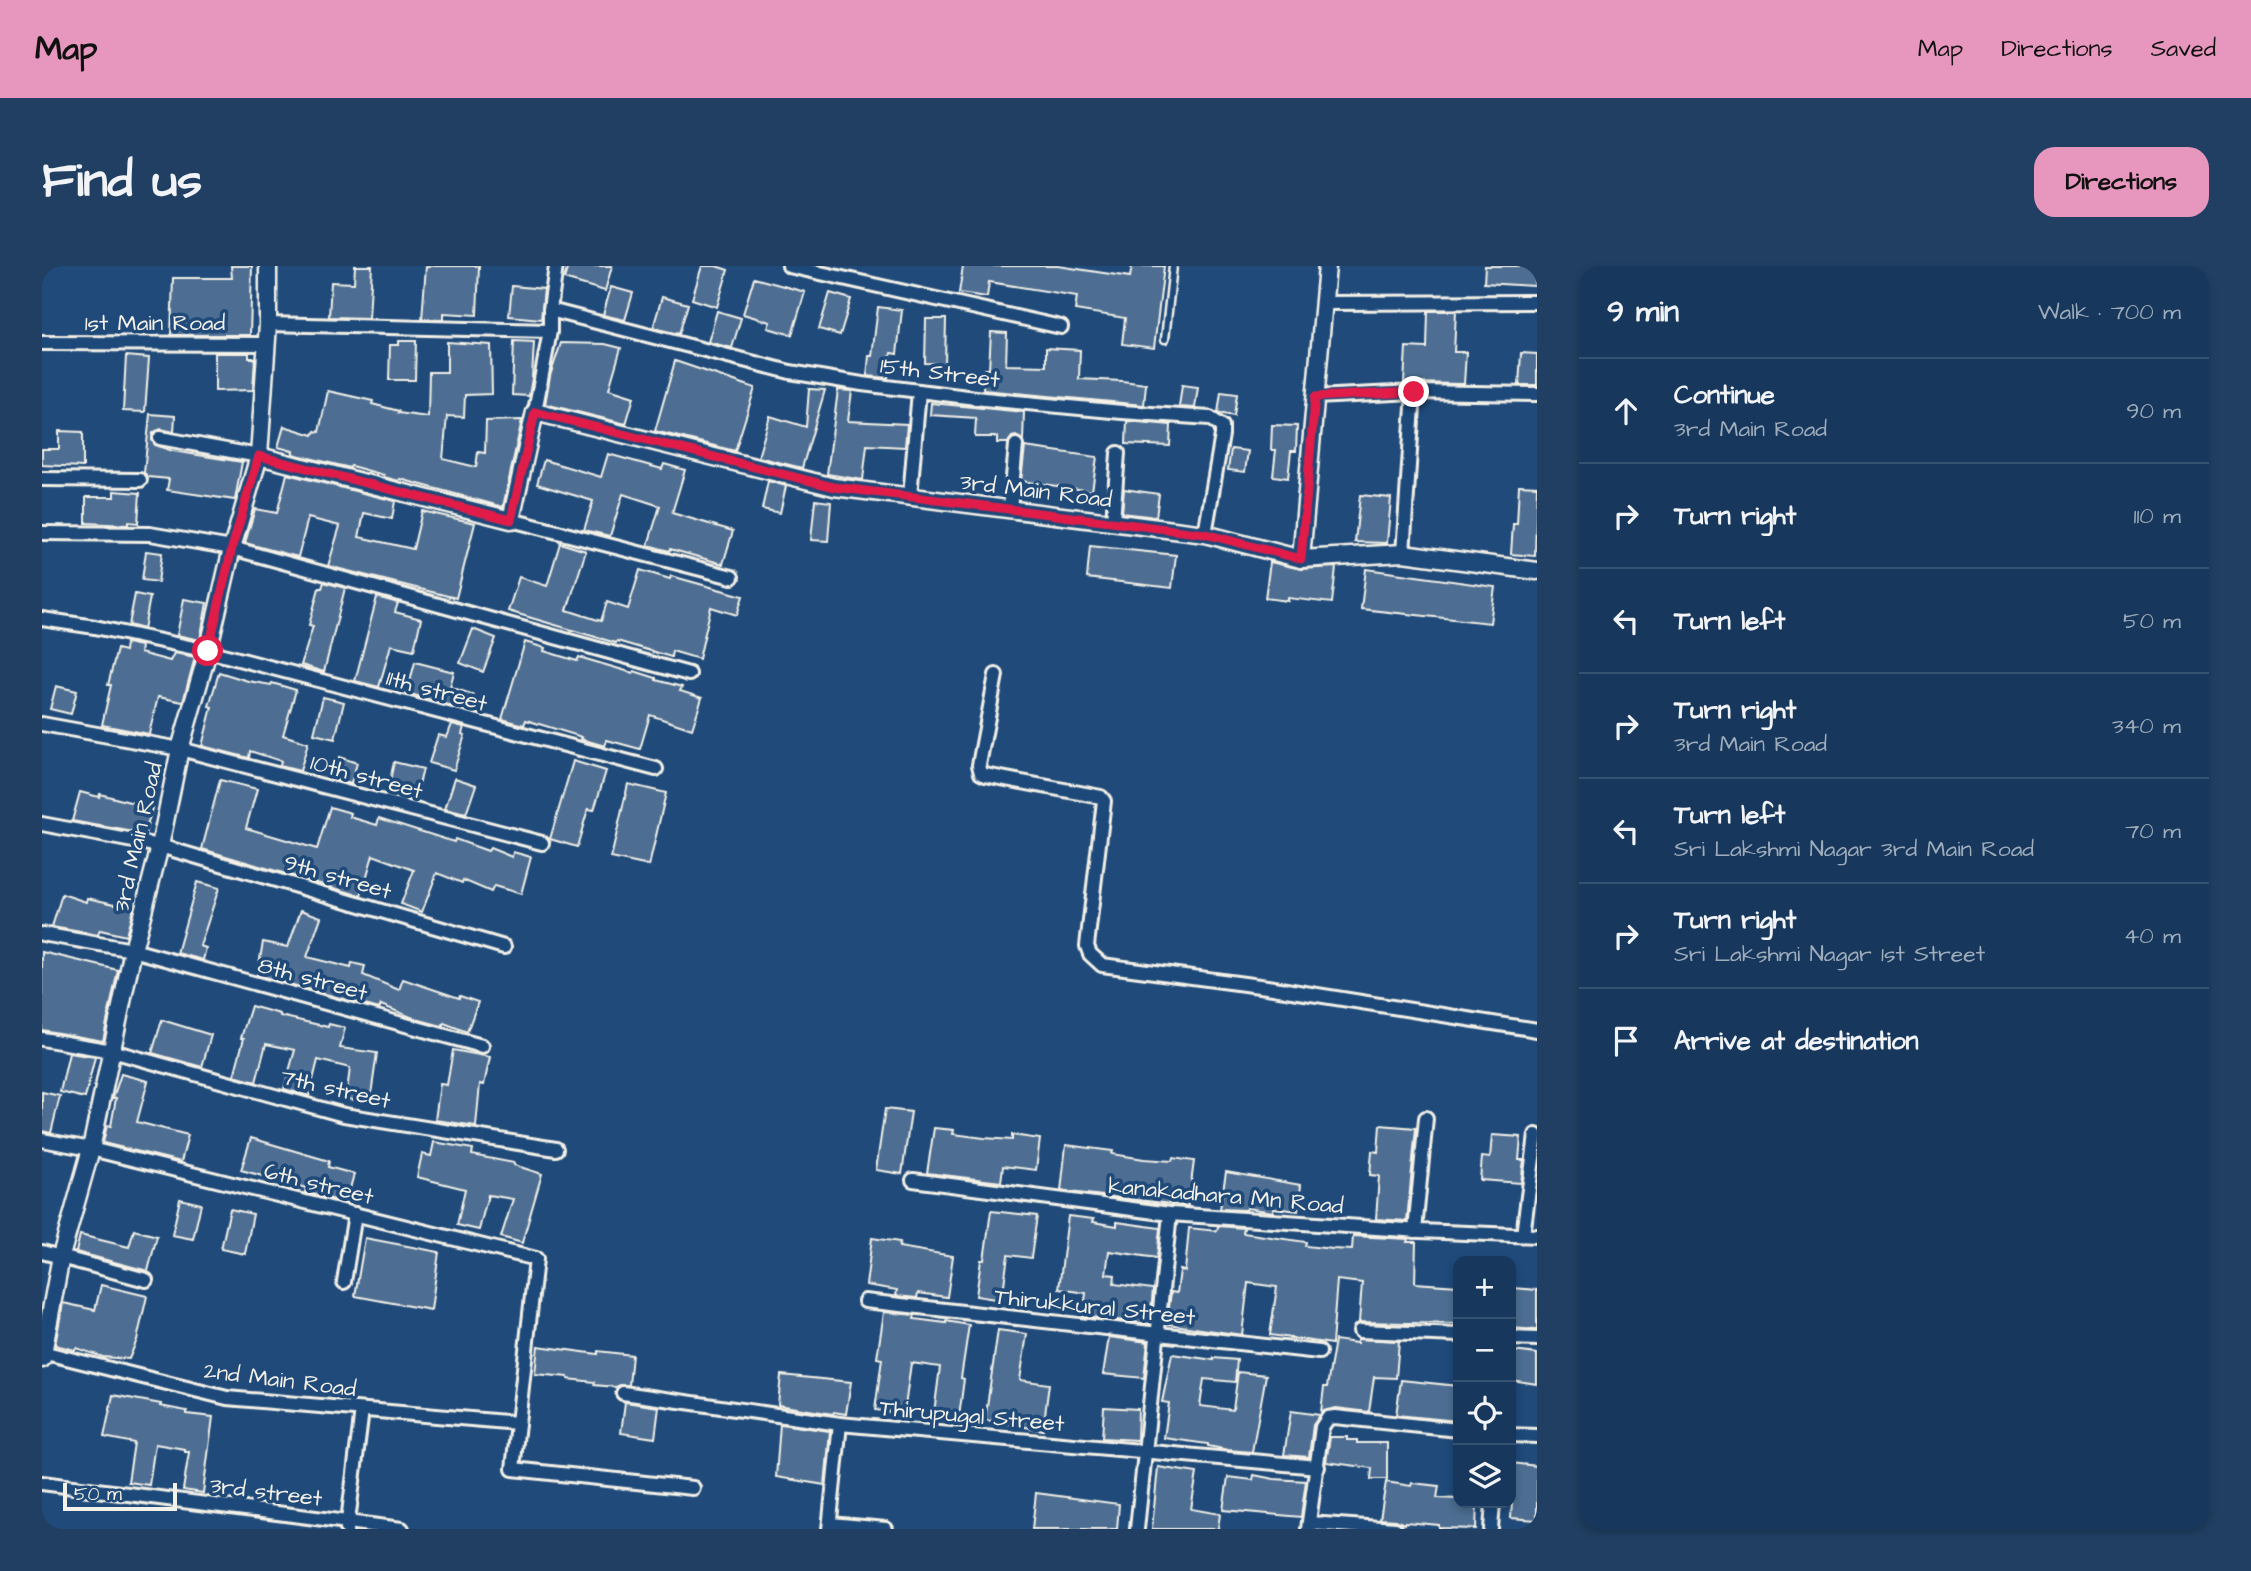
<!DOCTYPE html>
<meta charset="utf-8">
<style>
:root{--surface:#17385c;--page:#203f62;--text:#f1f3f6;--muted:#9eacbb;--line:#365272;--accent:#e797bd}
body{margin:0;font-family:"Architects Daughter",sans-serif;background:var(--page);color:var(--text)}
.controls{position:absolute;right:21px;bottom:21px;display:grid;overflow:hidden;border-radius:14px;box-shadow:0 4px 10px #0003}
.controls button{width:63px;height:63px;display:grid;place-items:center;padding:0;border:0;border-bottom:2px solid var(--line);background:var(--surface);color:var(--text);font:35px sans-serif}
.scale{position:absolute;left:21px;bottom:18px;width:114px;box-sizing:border-box;padding-left:7px;border:4px solid #f4f1e8;border-top:0;font-size:19px;line-height:24px;white-space:nowrap;color:#f4f1e8;-webkit-text-stroke:5px #1f4a7a;paint-order:stroke}
.stop{position:absolute;width:21px;height:21px;margin:-16px;border:5px solid #e11d48;border-radius:50%;background:#fff}
.stop.end{background:#e11d48;border-color:#fff;box-shadow:0 2px 7px #0008}
.list{margin:0;padding:0;list-style:none}
h2{display:flex;justify-content:space-between;align-items:center;height:91px;margin:0;padding:0 28px;font-size:30px}
h2 small{font-size:23px;font-weight:400;color:var(--muted)}
.list li{display:grid;grid-template-columns:46px 1fr auto;gap:21px;align-items:center;box-sizing:border-box;height:105px;padding:0 28px;border-top:2px solid var(--line)}
.list b{display:block;font-size:26px;white-space:nowrap}
.list p{margin:0;font-size:23px;white-space:nowrap;color:var(--muted)}
.list em{font-size:23px;font-style:normal;color:var(--muted)}
.icon{flex:none;width:38px;height:38px;fill:none;stroke:currentColor;stroke-width:2;stroke-linecap:round;stroke-linejoin:round}
.map{position:relative;flex:none;width:1495px;height:1263px;overflow:hidden;border-radius:21px}
header{display:flex;align-items:center;gap:42px;box-sizing:border-box;height:98px;padding:0 35px;background:var(--accent);color:#111}
header strong{font-size:33px}
nav{display:flex;gap:38px;margin-inline-start:auto;font-size:24px}
.intro{display:flex;align-items:center;justify-content:space-between;box-sizing:border-box;height:168px;padding:0 42px}
h1{margin:0;font-size:49px}
.button{padding:18px 32px;border-radius:21px;background:var(--accent);color:#111;font-size:24px;font-weight:700}
main{display:flex;gap:42px;padding:0 42px}
aside{flex:1;background:var(--surface);border-radius:21px;box-shadow:0 4px 10px #0003}
.map>svg:first-child{display:block}
</style>
<header>
<strong>Map</strong>
<nav><a>Map</a><a>Directions</a><a>Saved</a></nav>
</header>
<div class="intro"><h1>Find us</h1><a class="button">Directions</a></div>
<main>
<div class="map">
<svg width="1495" height="1263" viewBox="0 0 1495 1263">
<rect width="100%" height="100%" fill="#1f4a7a"/>
<filter id="ink" filterUnits="userSpaceOnUse"><feTurbulence type="fractalNoise" baseFrequency=".0143" numOctaves="2"/><feDisplacementMap in="SourceGraphic" scale="14" xChannelSelector="R" yChannelSelector="G"/><feConvolveMatrix kernelMatrix="1 2 1 2 8 2 1 2 1" color-interpolation-filters="sRGB"/></filter>
<g filter="url(#ink)">
<!-- building -->
<g fill="#4d6e92" stroke="#f4f1e8" stroke-width="2">
<polygon points="189,0 210,0 208,69 129,69 131,12 190,12"/>
<polygon points="313,0 330,0 327,52 287,51 289,16 312,17"/>
<polygon points="384,0 437,0 435,49 402,47 402,54 380,53"/>
<polygon points="526,0 570,0 563,25 522,13"/>
<polygon points="660,0 674,0 686,4 675,41 650,33"/>
<polygon points="921,0 1016,0 1088,11 1090,0 1122,0 1112,82 1080,78 1083,52 1033,44 1035,30 947,16 945,31 917,27"/>
<polygon points="1443,0 1494,0 1493,20 1442,17"/>
<polygon points="712,12 763,26 750,69 726,62 728,56 701,48"/>
<polygon points="470,20 502,23 499,53 467,50"/>
<polygon points="569,21 591,27 583,54 561,49"/>
<polygon points="788,27 809,33 798,69 777,63"/>
<polygon points="620,31 646,38 637,68 611,62"/>
<polygon points="836,41 860,44 855,88 849,87 846,112 825,110 827,90 830,90"/>
<polygon points="675,45 699,52 690,82 666,76"/>
<polygon points="1386,45 1414,45 1412,86 1424,86 1422,118 1362,117 1364,81 1385,82"/>
<polygon points="884,53 904,53 903,98 883,97"/>
<polygon points="949,66 965,67 964,99 1004,100 1004,82 1038,84 1037,113 1080,115 1104,118 1102,139 941,124 942,103 947,103"/>
<polygon points="357,75 374,75 373,114 347,114 348,79 357,79"/>
<polygon points="472,75 492,76 490,112 487,130 470,129"/>
<polygon points="405,76 449,79 450,128 423,129 422,151 405,150 401,193 434,201 436,186 443,187 444,155 480,154 461,241 358,213 357,215 342,211 342,209 309,200 308,202 251,188 251,185 236,181 242,160 271,169 273,165 277,166 286,125 331,135 330,138 357,145 356,147 386,151 387,106 405,106"/>
<polygon points="519,77 563,78 579,82 567,123 592,131 584,158 503,138 508,110"/>
<polygon points="173,87 207,87 207,92 213,92 211,124 173,125"/>
<polygon points="1479,87 1495,88 1495,119 1477,119"/>
<polygon points="84,90 107,92 103,146 81,145"/>
<polygon points="633,95 713,122 693,185 613,165"/>
<polygon points="1140,119 1156,121 1153,142 1137,141"/>
<polygon points="767,123 783,124 760,202 716,191 728,150 764,161"/>
<polygon points="796,124 810,125 806,155 865,158 863,181 825,179 821,214 785,208"/>
<polygon points="1179,126 1195,128 1192,150 1176,147"/>
<polygon points="889,137 982,146 981,175 974,170 970,171 966,177 955,177 955,171 933,171 934,152 888,149"/>
<polygon points="108,148 133,150 132,166 119,163 111,167 110,174 113,179 131,185 200,196 193,234 125,224 127,213 106,211 102,207"/>
<polygon points="1085,155 1129,159 1128,180 1084,178"/>
<polygon points="1230,159 1255,160 1254,185 1249,185 1246,212 1231,210 1234,184 1229,184"/>
<polygon points="17,165 41,166 41,201 0,199 0,183 17,183"/>
<polygon points="983,181 1055,191 1050,225 979,215"/>
<polygon points="1189,183 1206,185 1203,206 1186,204"/>
<polygon points="566,188 620,203 622,198 643,204 630,247 691,265 681,298 628,283 627,285 606,279 618,240 581,228 568,270 542,264 551,235 495,218 502,194 559,211"/>
<polygon points="245,208 353,235 350,253 322,247 317,271 371,283 380,245 433,257 414,332 286,300 298,260 266,252 256,291 203,277 213,243 235,247"/>
<polygon points="726,215 744,220 738,247 720,243"/>
<polygon points="1477,219 1495,220 1493,290 1469,288 1471,258 1475,258"/>
<polygon points="1082,223 1117,228 1114,251 1080,247"/>
<polygon points="72,225 98,227 96,257 86,256 86,259 44,257 44,231 72,231"/>
<polygon points="1318,229 1349,232 1345,277 1313,276"/>
<polygon points="773,234 789,236 786,275 769,274"/>
<polygon points="518,277 544,285 525,344 559,355 565,336 586,343 598,304 628,313 629,310 701,330 695,349 669,341 657,393 630,385 629,391 575,375 574,377 466,345 477,311 505,320"/>
<polygon points="1048,280 1134,289 1130,322 1045,312"/>
<polygon points="104,285 120,287 116,316 100,314"/>
<polygon points="1228,296 1259,303 1294,301 1290,337 1246,332 1246,335 1223,332"/>
<polygon points="1324,303 1453,321 1448,357 1319,343"/>
<polygon points="282,316 303,322 282,406 259,399 271,360 267,359 277,322 280,322"/>
<polygon points="93,328 108,331 102,363 87,359"/>
<polygon points="335,331 356,337 353,346 379,353 372,384 349,379 337,421 313,415"/>
<polygon points="142,333 165,337 158,374 135,369"/>
<polygon points="431,363 454,372 441,406 418,397"/>
<polygon points="483,376 503,382 502,385 535,395 537,391 591,407 592,405 614,412 614,414 640,421 638,425 660,432 650,463 608,449 598,483 565,474 563,480 539,473 540,471 484,454 482,459 460,453"/>
<polygon points="84,377 99,380 98,387 128,395 132,387 153,391 141,436 116,431 107,468 60,459 69,419 66,419 75,383 83,385"/>
<polygon points="373,396 412,406 408,421 432,429 427,445 365,427"/>
<polygon points="177,406 206,415 229,419 230,417 254,424 241,469 266,477 258,505 238,500 239,495 208,485 207,492 160,480 170,441 167,440"/>
<polygon points="14,420 35,425 29,448 8,443"/>
<polygon points="281,431 302,436 293,473 272,468"/>
<polygon points="410,458 422,461 420,468 423,469 412,504 387,497 396,469 405,471"/>
<polygon points="297,491 315,497 309,518 290,513"/>
<polygon points="531,495 564,505 552,544 546,543 535,581 508,573"/>
<polygon points="352,496 381,503 373,535 345,528"/>
<polygon points="413,512 434,519 424,548 403,543"/>
<polygon points="178,514 215,523 204,562 275,583 288,541 309,547 308,551 335,559 337,552 412,576 413,573 446,585 448,582 470,591 471,586 489,591 479,628 452,620 449,626 421,614 420,617 395,607 380,646 359,638 372,604 331,589 319,630 160,583"/>
<polygon points="586,518 624,527 607,600 569,592"/>
<polygon points="38,526 57,531 58,528 110,542 103,568 30,555"/>
<polygon points="155,616 177,622 158,680 164,682 161,694 135,687"/>
<polygon points="20,628 44,636 45,632 91,642 84,670 58,664 56,669 10,661"/>
<polygon points="259,644 279,651 265,691 309,702 310,697 323,700 321,709 357,724 361,713 417,732 418,730 436,736 425,766 402,757 400,760 374,753 339,739 337,743 215,709 221,676 246,681"/>
<polygon points="0,686 76,704 61,775 0,764"/>
<polygon points="209,740 238,748 238,750 286,761 287,758 303,762 298,782 335,787 328,836 304,833 308,802 276,794 267,830 242,823 253,784 224,778 214,816 192,810 202,772 199,772"/>
<polygon points="120,754 169,769 160,801 110,787"/>
<polygon points="411,784 448,791 442,819 438,818 434,860 393,854 398,818 405,819"/>
<polygon points="27,787 53,791 43,832 18,826"/>
<polygon points="79,808 106,815 95,856 146,869 139,896 61,877 65,859 69,860 74,832 71,832"/>
<polygon points="0,826 18,830 9,867 0,865"/>
<polygon points="843,843 869,846 860,908 834,904"/>
<polygon points="1338,859 1374,862 1365,955 1334,953 1337,910 1328,909 1330,885 1336,886"/>
<polygon points="892,862 912,864 911,868 942,872 970,874 970,869 998,873 994,904 961,900 959,916 885,907"/>
<polygon points="1450,869 1479,871 1477,894 1482,894 1479,917 1438,914 1440,891 1448,892"/>
<polygon points="209,872 287,895 286,901 312,908 304,937 263,926 264,922 199,904"/>
<polygon points="392,876 431,883 430,889 472,897 472,899 500,908 480,977 459,971 471,933 446,929 437,964 415,959 423,923 375,911 380,888 389,890"/>
<polygon points="1024,879 1071,885 1070,888 1102,893 1130,895 1131,892 1152,895 1146,940 1019,925"/>
<polygon points="1184,906 1259,919 1256,945 1231,942 1231,946 1205,942 1204,944 1178,943"/>
<polygon points="138,933 159,938 151,973 130,969"/>
<polygon points="188,943 211,948 203,988 179,983"/>
<polygon points="949,945 995,950 989,992 966,989 960,1034 934,1030 939,994 942,994"/>
<polygon points="1026,950 1052,953 1051,956 1075,960 1075,956 1118,962 1115,992 1067,985 1064,1008 1073,1009 1072,1018 1111,1023 1108,1058 1041,1050 1044,1027 1017,1023"/>
<polygon points="1176,960 1202,962 1201,967 1264,976 1263,980 1291,983 1310,984 1311,970 1366,973 1365,976 1374,976 1373,1017 1416,1020 1416,1058 1317,1056 1320,1017 1295,1014 1290,1078 1228,1069 1235,1021 1206,1017 1200,1069 1125,1058 1129,1026 1135,1027 1138,1004 1143,1005 1147,962 1175,965"/>
<polygon points="92,964 115,970 106,1005 34,986 38,969 87,981"/>
<polygon points="323,972 397,986 389,1044 313,1030"/>
<polygon points="830,972 858,976 857,981 911,990 905,1031 876,1027 875,1032 854,1030 855,1024 824,1019"/>
<polygon points="59,1019 105,1030 95,1074 87,1093 61,1091 34,1082 33,1084 13,1079 21,1037 53,1044"/>
<polygon points="1471,1022 1495,1024 1495,1064 1469,1062"/>
<polygon points="842,1046 873,1049 872,1053 904,1057 904,1055 927,1059 919,1112 922,1113 917,1151 892,1147 898,1101 869,1097 862,1148 833,1144 840,1093 835,1092"/>
<polygon points="956,1064 985,1068 978,1114 1007,1118 1001,1164 943,1154"/>
<polygon points="1067,1071 1106,1076 1102,1112 1061,1108"/>
<polygon points="1315,1073 1357,1075 1354,1112 1332,1111 1327,1146 1294,1142 1279,1146 1282,1121 1285,1121 1293,1074 1315,1077"/>
<polygon points="496,1080 556,1088 556,1085 590,1089 587,1119 578,1119 574,1121 552,1119 553,1116 526,1113 526,1111 493,1108"/>
<polygon points="1471,1085 1495,1088 1495,1118 1469,1114"/>
<polygon points="1130,1088 1172,1094 1172,1092 1195,1094 1193,1116 1162,1113 1158,1140 1191,1144 1196,1106 1224,1109 1210,1186 1186,1184 1166,1180 1166,1178 1122,1172 1127,1137 1120,1136"/>
<polygon points="739,1109 809,1116 804,1148 792,1146 791,1148 736,1139"/>
<polygon points="1359,1114 1416,1120 1416,1155 1354,1149"/>
<polygon points="71,1129 119,1138 118,1140 145,1145 145,1148 171,1151 161,1227 141,1224 147,1186 143,1186 143,1183 113,1178 107,1219 86,1216 92,1177 62,1171"/>
<polygon points="583,1136 617,1141 613,1172 579,1167"/>
<polygon points="1062,1141 1096,1143 1095,1174 1060,1172"/>
<polygon points="1249,1145 1278,1149 1271,1159 1267,1191 1242,1189"/>
<polygon points="738,1158 788,1165 783,1219 734,1211"/>
<polygon points="1288,1171 1305,1171 1305,1174 1315,1174 1315,1177 1345,1177 1345,1213 1329,1213 1330,1202 1284,1196"/>
<polygon points="1469,1197 1495,1200 1495,1254 1469,1252 1471,1221 1469,1220"/>
<polygon points="1116,1201 1155,1207 1149,1243 1178,1248 1176,1263 1110,1263"/>
<polygon points="1212,1209 1232,1213 1264,1215 1259,1251 1181,1244 1186,1211 1211,1214"/>
<polygon points="1344,1216 1369,1220 1370,1217 1397,1220 1395,1232 1416,1233 1416,1237 1435,1237 1434,1263 1397,1262 1397,1259 1363,1256 1362,1258 1354,1254 1338,1253"/>
<polygon points="994,1227 1077,1238 1075,1263 990,1263"/>
</g>
<g fill="none" stroke-linecap="round" stroke-linejoin="round">
<defs>
<polyline id="service" points="1123,73 1131,0"/>
<g id="minor">
<polyline points="747,0 1019,61"/>
<polyline points="1282,37 1495,36"/>
<polyline points="508,44 748,106 820,118 942,133 1080,146 1168,152 1180,160 1180,169 1163,268"/>
<polyline points="226,58 508,65"/>
<polyline points="0,77 225,78"/>
<polyline points="1273,131 1372,126 1495,128"/>
<polyline points="493,146 508,65 508,44 514,0"/>
<polyline points="118,172 217,190"/>
<polyline points="0,213 98,214"/>
<polyline points="868,231 877,125"/>
<polyline points="968,243 974,179"/>
<polyline points="469,254 690,311"/>
<polyline points="1071,256 1076,187"/>
<polyline points="0,267 108,268 190,282 647,408"/>
<polyline points="1361,287 1372,126"/>
<polyline points="0,353 53,361 166,385 614,503"/>
<polyline points="954,409 937,499 939,507 943,509 1059,531 1062,535 1045,680 1048,688 1060,699 1225,721 1495,764"/>
<polyline points="0,458 138,483 500,577"/>
<polyline points="0,558 118,580 462,681"/>
<polyline points="0,668 91,684 440,780"/>
<polyline points="0,773 70,785 302,849 514,883"/>
<polyline points="0,874 49,883 494,993 471,1203 651,1222"/>
<polyline points="871,914 1128,948 1378,965 1495,970"/>
<polyline points="1373,965 1384,852"/>
<polyline points="1481,969 1494,869"/>
<polyline points="0,986 104,1014"/>
<polyline points="302,1016 313,948"/>
<polyline points="823,1035 1277,1086"/>
<polyline points="1318,1065 1416,1069"/>
<polyline points="1469,1072 1495,1073"/>
<polyline points="0,1086 185,1132 476,1157"/>
<polyline points="581,1127 798,1158 1276,1201"/>
<polyline points="1469,1169 1495,1170"/>
<polyline points="0,1217 360,1263"/>
<polyline points="1267,1257 1353,1263"/>
<polyline points="788,1258 844,1263"/>
<polyline points="305,1263 320,1144"/>
<polyline points="787,1263 798,1158"/>
<polyline points="1095,1263 1128,948"/>
<polyline points="1266,1263 1280,1161 1286,1152 1293,1151 1416,1164"/>
<polyline points="1449,1263 1451,1237"/>
</g>
<g id="tertiary">
<polyline points="217,190 469,254 493,146 792,221 1163,268 1259,293 1361,287 1495,305"/>
<polyline points="1259,293 1285,0"/>
<polyline points="0,1093 19,990 49,883 91,684 118,580 138,483 166,385 190,282 217,190 226,58 226,0"/>
</g>
</defs>
<!-- service casing -->
<use href="#service" stroke="#f4f1e8" stroke-width="11"/>
<!-- minor casing -->
<use href="#minor" stroke="#f4f1e8" stroke-width="18"/>
<!-- tertiary casing -->
<use href="#tertiary" stroke="#f4f1e8" stroke-width="21"/>
<!-- service -->
<use href="#service" stroke="#1f4a7a" stroke-width="6"/>
<!-- minor -->
<use href="#minor" stroke="#1f4a7a" stroke-width="12"/>
<!-- tertiary -->
<use href="#tertiary" stroke="#1f4a7a" stroke-width="16"/>
</g>
</g>
<g fill="none" stroke-linecap="round" stroke-linejoin="round" filter="url(#ink)">
<!-- route -->
<polyline stroke="#e11d48" stroke-width="9" points="166,385 190,282 217,190 469,254 493,146 792,221 1163,268 1259,293 1273,131 1372,126"/>
</g>
<g text-anchor="middle" stroke-width="7" stroke-linejoin="round" paint-order="stroke">
<!-- street labels -->
<g font-size="23" fill="#f4f1e8" stroke="#1f4a7a">
<text x="113" y="64">1st Main Road</text>
<text transform="translate(898 106) rotate(7)" y="8">15th Street</text>
<text transform="translate(994 224) rotate(7)" y="8">3rd Main Road</text>
<text transform="translate(395 424) rotate(15)" y="8">11th street</text>
<text transform="translate(325 510) rotate(15)" y="8">10th street</text>
<text transform="translate(95 571) rotate(-77)" y="8">3rd Main Road</text>
<text transform="translate(296 610) rotate(16)" y="8">9th street</text>
<text transform="translate(271 712) rotate(15)" y="8">8th street</text>
<text transform="translate(294 822) rotate(13)" y="8">7th street</text>
<text transform="translate(277 917) rotate(14)" y="8">6th street</text>
<text transform="translate(1184 929) rotate(5)" y="8">kanakadhara Mn Road</text>
<text transform="translate(1053 1040) rotate(6)" y="8">Thirukkural Street</text>
<text transform="translate(238 1113) rotate(7)" y="8">2nd Main Road</text>
<text transform="translate(930 1149) rotate(5)" y="8">Thirupugal Street</text>
<text transform="translate(224 1225) rotate(7)" y="8">3rd street</text>
</g>
</g>
</svg>
<div class="controls">
<button>+</button>
<button>−</button>
<button><svg class="icon" aria-label="locate" viewBox="0 0 24 24"><circle cx="12" cy="12" r="6"/><path d="M12 2v4M12 18v4M2 12h4M18 12h4"/></svg></button>
<button><svg class="icon" aria-label="layers" viewBox="0 0 24 24"><path d="M12 4l9 5-9 5-9-5zM3 14l9 5 9-5"/></svg></button>
</div>
<div class="scale">50 m</div>
<div class="stop" style="left:166px;top:385px"></div>
<div class="stop end" style="left:1372px;top:126px"></div>
</div>
<aside>
<h2>9 min<small>Walk · 700 m</small></h2>
<ul class="list">
<li><svg class="icon" aria-label="ahead" viewBox="0 0 24 24"><path d="M12 20V5M6 11l6-6 6 6"/></svg><div><b>Continue</b><p>3rd Main Road</p></div><em>90 m</em></li>
<li><svg class="icon" aria-label="right" viewBox="0 0 24 24"><path d="M7 20v-9h11M14 6l5 5-5 5"/></svg><div><b>Turn right</b></div><em>110 m</em></li>
<li><svg class="icon" aria-label="left" viewBox="0 0 24 24"><path d="M17 20v-9H6M10 6l-5 5 5 5"/></svg><div><b>Turn left</b></div><em>50 m</em></li>
<li><svg class="icon" aria-label="right" viewBox="0 0 24 24"><path d="M7 20v-9h11M14 6l5 5-5 5"/></svg><div><b>Turn right</b><p>3rd Main Road</p></div><em>340 m</em></li>
<li><svg class="icon" aria-label="left" viewBox="0 0 24 24"><path d="M17 20v-9H6M10 6l-5 5 5 5"/></svg><div><b>Turn left</b><p>Sri Lakshmi Nagar 3rd Main Road</p></div><em>70 m</em></li>
<li><svg class="icon" aria-label="right" viewBox="0 0 24 24"><path d="M7 20v-9h11M14 6l5 5-5 5"/></svg><div><b>Turn right</b><p>Sri Lakshmi Nagar 1st Street</p></div><em>40 m</em></li>
<li><svg class="icon" aria-label="arrive" viewBox="0 0 24 24"><path d="M6 21V4h12l-3 4 3 4H6"/></svg><div><b>Arrive at destination</b></div></li>
</ul>
</aside>
</main>
